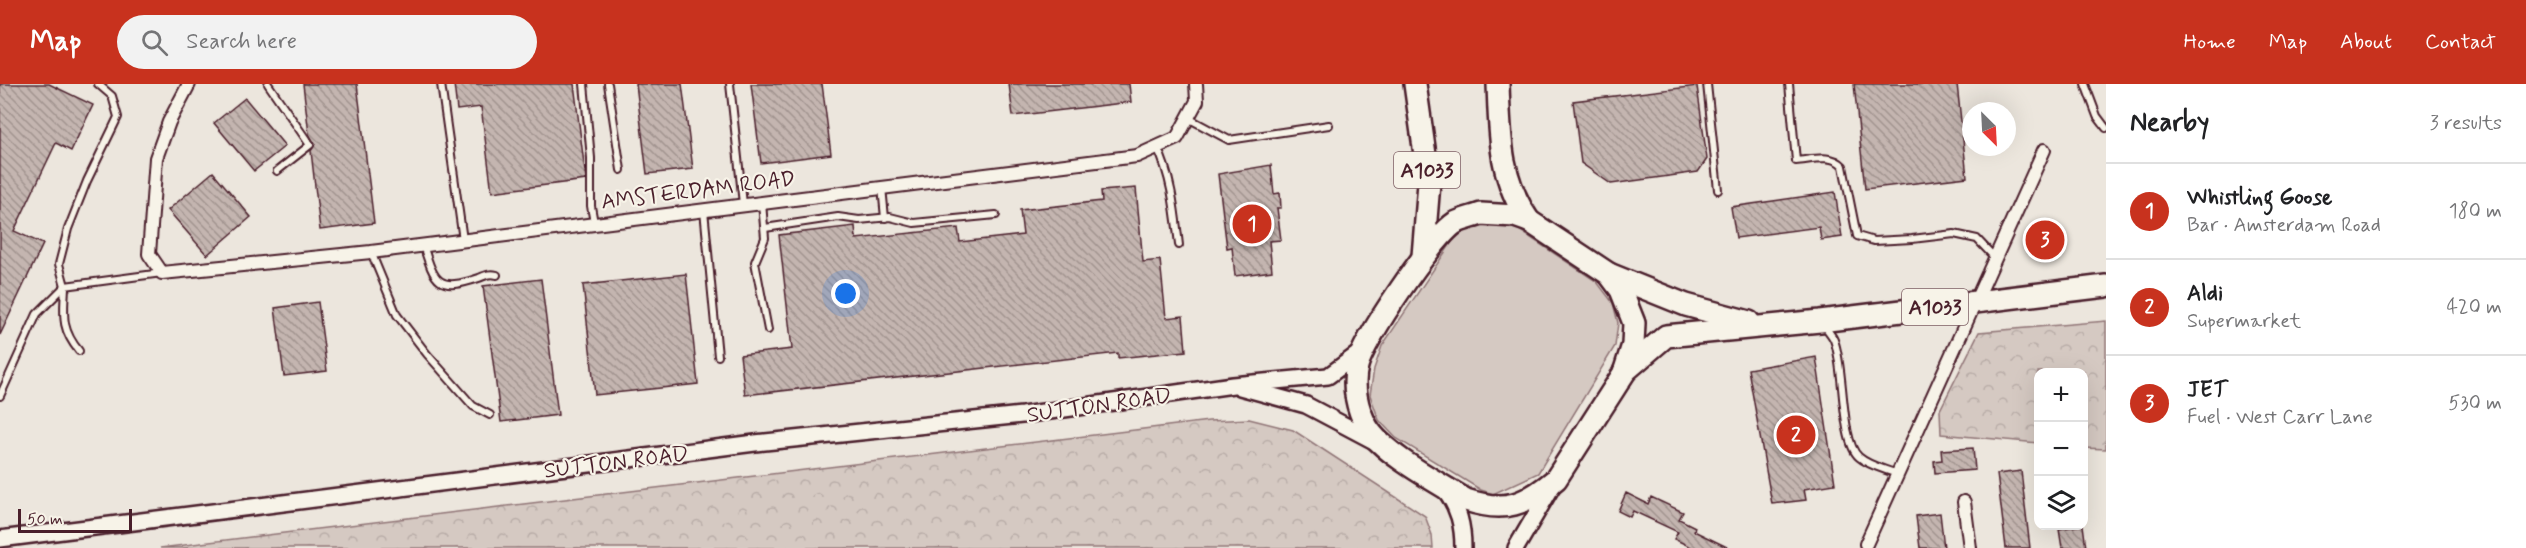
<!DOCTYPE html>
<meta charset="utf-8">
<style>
:root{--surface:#fff;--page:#f2f2f2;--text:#202124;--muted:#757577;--line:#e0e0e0;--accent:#c8321e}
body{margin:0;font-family:Mynerve,sans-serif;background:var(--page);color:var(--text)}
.controls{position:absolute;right:18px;bottom:18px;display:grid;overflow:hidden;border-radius:12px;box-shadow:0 6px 24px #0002}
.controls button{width:54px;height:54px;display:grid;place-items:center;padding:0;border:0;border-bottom:2px solid var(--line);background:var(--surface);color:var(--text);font:30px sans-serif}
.compass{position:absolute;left:1962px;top:18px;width:54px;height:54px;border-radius:50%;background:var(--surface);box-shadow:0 6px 24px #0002;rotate:156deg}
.scale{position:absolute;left:18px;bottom:15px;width:114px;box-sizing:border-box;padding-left:6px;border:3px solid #4a1f2b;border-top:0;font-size:16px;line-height:21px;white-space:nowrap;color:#4a1f2b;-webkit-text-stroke:4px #f7f3e8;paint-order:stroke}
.you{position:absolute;left:846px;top:210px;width:21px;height:21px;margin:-15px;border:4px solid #fff;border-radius:50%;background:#1a73e8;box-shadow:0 0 0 9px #1a73e833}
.badge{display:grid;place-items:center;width:39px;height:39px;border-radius:50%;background:var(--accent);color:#fff;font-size:20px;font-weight:700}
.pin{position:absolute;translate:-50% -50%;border:3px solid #fff;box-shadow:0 2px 6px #0006}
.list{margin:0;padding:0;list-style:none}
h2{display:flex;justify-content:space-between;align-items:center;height:78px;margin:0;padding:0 24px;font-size:26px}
h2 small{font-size:20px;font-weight:400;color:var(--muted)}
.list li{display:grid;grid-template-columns:39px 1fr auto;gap:18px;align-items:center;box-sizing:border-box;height:96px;padding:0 24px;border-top:2px solid var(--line)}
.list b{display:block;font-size:22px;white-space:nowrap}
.list p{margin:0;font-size:20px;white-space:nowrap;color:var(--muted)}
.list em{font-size:20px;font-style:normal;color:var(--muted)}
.icon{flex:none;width:33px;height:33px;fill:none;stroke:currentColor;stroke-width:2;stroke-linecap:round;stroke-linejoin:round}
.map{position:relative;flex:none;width:2106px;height:464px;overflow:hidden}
header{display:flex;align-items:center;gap:36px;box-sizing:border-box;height:84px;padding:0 30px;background:var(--accent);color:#fff}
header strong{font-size:28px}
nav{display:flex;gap:33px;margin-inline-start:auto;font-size:21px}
.search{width:420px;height:54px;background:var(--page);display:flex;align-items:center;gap:15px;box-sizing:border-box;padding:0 21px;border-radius:33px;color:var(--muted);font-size:22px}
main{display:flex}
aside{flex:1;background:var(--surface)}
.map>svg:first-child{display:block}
</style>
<header>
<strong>Map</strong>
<div class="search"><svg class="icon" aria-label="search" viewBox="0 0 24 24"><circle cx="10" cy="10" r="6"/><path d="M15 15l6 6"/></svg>Search here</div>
<nav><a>Home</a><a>Map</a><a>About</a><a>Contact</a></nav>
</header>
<main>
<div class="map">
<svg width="2106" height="464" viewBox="0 0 2106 464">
<defs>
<pattern id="park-crowns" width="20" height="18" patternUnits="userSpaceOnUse" patternTransform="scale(1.5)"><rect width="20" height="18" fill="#d5c9c2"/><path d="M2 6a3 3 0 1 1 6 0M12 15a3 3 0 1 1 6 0" fill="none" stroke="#b8aca7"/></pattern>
<pattern id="building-back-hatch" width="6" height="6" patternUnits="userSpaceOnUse" patternTransform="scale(1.5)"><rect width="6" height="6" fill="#c4b5b0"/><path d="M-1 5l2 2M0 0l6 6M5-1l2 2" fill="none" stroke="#a1938f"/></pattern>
</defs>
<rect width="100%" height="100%" fill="#ece6dd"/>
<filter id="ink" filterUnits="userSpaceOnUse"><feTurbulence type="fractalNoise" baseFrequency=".0167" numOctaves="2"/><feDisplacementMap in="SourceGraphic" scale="12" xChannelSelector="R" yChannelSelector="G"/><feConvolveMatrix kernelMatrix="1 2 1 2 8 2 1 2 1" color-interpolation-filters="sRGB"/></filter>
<g filter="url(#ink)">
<!-- green -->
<polygon fill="#d5c9c2" stroke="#907476" stroke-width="1.5" points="1492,139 1516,144 1597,198 1613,219 1618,239 1615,262 1538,389 1493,410 1481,406 1396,354 1379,336 1370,311 1374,285 1382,262 1456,152 1474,142"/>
<!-- park -->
<g fill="url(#park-crowns)" stroke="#907476" stroke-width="1.5">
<polygon points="2106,237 2106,365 2084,364 2084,288 2038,288 2038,359 1941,350 1940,326 1979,248"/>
<polygon points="1249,335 1293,346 1425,432 1432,451 1433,464 160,464 1209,337"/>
</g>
<!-- building -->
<g fill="url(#building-back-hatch)" stroke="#4a1f2b" stroke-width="1.5">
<polygon points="0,0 49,0 93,21 71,67 56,59 14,147 43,160 0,251"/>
<polygon points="303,0 357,0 374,139 320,146 311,67 315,60 309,50"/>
<polygon points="454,0 574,0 586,96 492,108 481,23 457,26"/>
<polygon points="636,0 682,0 693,85 647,90"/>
<polygon points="751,0 822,0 831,70 761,79"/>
<polygon points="1009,0 1129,0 1131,18 1013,32"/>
<polygon points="1854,0 1957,0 1967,93 1865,105"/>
<polygon points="1697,2 1707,75 1698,88 1611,100 1581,79 1573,17"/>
<polygon points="245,14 285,62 254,87 214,39"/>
<polygon points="1271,81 1274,110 1280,109 1281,124 1277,124 1281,156 1269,157 1272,187 1235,192 1232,163 1227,164 1218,90"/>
<polygon points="213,88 251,133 207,171 168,126"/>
<polygon points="1136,104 1143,178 1160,176 1166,234 1183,232 1186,267 1118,274 1118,269 745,311 740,271 792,265 779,151 855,142 856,155 958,144 960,158 1023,151 1020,126 1102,117 1101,107"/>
<polygon points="1835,108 1842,153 1821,156 1819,143 1736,154 1731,123"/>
<polygon points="686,190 698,300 595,311 583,201"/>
<polygon points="541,195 558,331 501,338 483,202"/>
<polygon points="318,218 327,287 284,292 275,224"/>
<polygon points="1816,273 1835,400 1804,405 1806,416 1772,420 1748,285"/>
<polygon points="1973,364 1975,386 1935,389 1934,377 1942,376 1941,366"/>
<polygon points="2021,387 2030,464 2006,464 1997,390"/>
<polygon points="1626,409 1648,420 1651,413 1683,428 1679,435 1695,443 1694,447 1729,464 1693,464 1674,455 1678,448 1633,427 1630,433 1618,427"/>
<polygon points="1940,429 1944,464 1920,464 1916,432"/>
<polygon points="2083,441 2086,464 2062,464 2059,445"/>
</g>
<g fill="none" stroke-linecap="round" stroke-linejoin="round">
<defs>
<g id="service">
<polyline points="268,0 310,61 277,87"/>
<polyline points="441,0 463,156"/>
<polyline points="584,0 591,74 591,122 594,139"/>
<polyline points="608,0 621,86"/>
<polyline points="730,0 743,120"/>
<polyline points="1707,0 1718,106"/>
<path d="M1789 0 1796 77C1811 76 1832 69 1843 82L1857 152 1874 157 1912 155 1954 150 1977 155 1996 175"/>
<polyline points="2085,0 2097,32 2106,44"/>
<polyline points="1188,34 1229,56 1329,41"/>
<path d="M1157 63C1172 94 1175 128 1179 161"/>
<polyline points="882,103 885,134"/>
<polyline points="762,119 765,154 755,178 768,246"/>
<polyline points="704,126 718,272"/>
<polyline points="765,144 838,133 859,136 890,133 914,139 996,131"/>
<path d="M423 161C435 199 438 208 479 194 486 191 490 189 497 191"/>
<polyline points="371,168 397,231 427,270 473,322 490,331"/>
<path d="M1824 241C1827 246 1832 251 1834 256 1845 284 1840 357 1859 373 1869 382 1885 385 1897 390"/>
<path d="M79 267C60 244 64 230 65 202L162 189"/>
<polyline points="0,312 37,230 65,202 59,180 68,145 87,97 118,33 112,12 98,0"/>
</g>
<g id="minor">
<polyline points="189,0 169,38 156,74 149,170 162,189 371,168 1137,72 1177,54 1197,17 1196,0"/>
<polyline points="1964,418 1970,464"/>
<polyline points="1866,460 2044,66"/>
</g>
<g id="tertiary">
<polyline points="1240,303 1306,321 1376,358"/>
<path d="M1445 406C1459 424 1463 442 1463 464"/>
<polyline points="0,455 755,359 1022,331 1233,301 1328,292 1362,267"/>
<polyline points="1516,464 1553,401"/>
</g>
<g id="trunk">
<polyline points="1415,0 1429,99 1423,172"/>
<path d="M1498 0C1500 52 1499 93 1529 137"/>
<path d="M1481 130 1515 132 1529 137 1609 190 1621 206 1634 239 1633 261 1624 289 1556 395C1525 421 1505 429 1466 416 1439 399 1383 370 1367 343 1357 325 1352 302 1357 282 1364 255 1432 154 1455 139 1463 135 1473 133 1481 130Z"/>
<polyline points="1609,190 1686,221 1749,238"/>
<polyline points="1624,288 1666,252 1820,237 2106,202"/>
</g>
</defs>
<!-- service casing -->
<use href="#service" stroke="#4a1f2b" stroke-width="10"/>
<!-- minor casing -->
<use href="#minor" stroke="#4a1f2b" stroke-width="16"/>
<!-- tertiary casing -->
<use href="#tertiary" stroke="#4a1f2b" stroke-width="20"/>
<!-- trunk casing -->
<use href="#trunk" stroke="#4a1f2b" stroke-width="26"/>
<!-- service -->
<use href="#service" stroke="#f7f3e8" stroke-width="6"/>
<!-- minor -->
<use href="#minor" stroke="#f7f3e8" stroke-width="12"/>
<!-- tertiary -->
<use href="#tertiary" stroke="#f7f3e8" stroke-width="15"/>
<!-- trunk -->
<use href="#trunk" stroke="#f7f3e8" stroke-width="21"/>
</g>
</g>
<g text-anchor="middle" stroke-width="4.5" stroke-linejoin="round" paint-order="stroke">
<!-- shield labels -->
<g fill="#f7f3e8" stroke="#7e5f64" stroke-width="1.5">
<rect x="1394" y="68" width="66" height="36" rx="4.5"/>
<rect x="1902" y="205" width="66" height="36" rx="4.5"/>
</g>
<g font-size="21" font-weight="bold" fill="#4a1f2b">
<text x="1427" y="93">A1033</text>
<text x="1935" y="230">A1033</text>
</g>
<!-- street labels -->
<g font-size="22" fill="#4a1f2b" stroke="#f7f3e8">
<text transform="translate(698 105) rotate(-7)" y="8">AMSTERDAM ROAD</text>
<text transform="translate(1099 320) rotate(-8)" y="8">SUTTON ROAD</text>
<text transform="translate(616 377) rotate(-7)" y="8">SUTTON ROAD</text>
</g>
</g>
</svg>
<div class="controls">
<button>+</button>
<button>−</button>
<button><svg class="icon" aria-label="layers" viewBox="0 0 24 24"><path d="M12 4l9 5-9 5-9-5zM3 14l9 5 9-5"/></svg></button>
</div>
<svg class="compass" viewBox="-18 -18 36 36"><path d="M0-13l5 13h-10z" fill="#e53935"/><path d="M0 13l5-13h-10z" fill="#757577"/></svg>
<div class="scale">50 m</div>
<div class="you"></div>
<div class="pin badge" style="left:1252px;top:140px">1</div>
<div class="pin badge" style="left:1796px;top:351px">2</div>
<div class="pin badge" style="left:2045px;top:156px">3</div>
</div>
<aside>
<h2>Nearby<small>3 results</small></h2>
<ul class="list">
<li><span class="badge">1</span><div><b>Whistling Goose</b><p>Bar · Amsterdam Road</p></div><em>180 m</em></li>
<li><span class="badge">2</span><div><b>Aldi</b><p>Supermarket</p></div><em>420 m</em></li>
<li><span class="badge">3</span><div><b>JET</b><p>Fuel · West Carr Lane</p></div><em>530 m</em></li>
</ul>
</aside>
</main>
